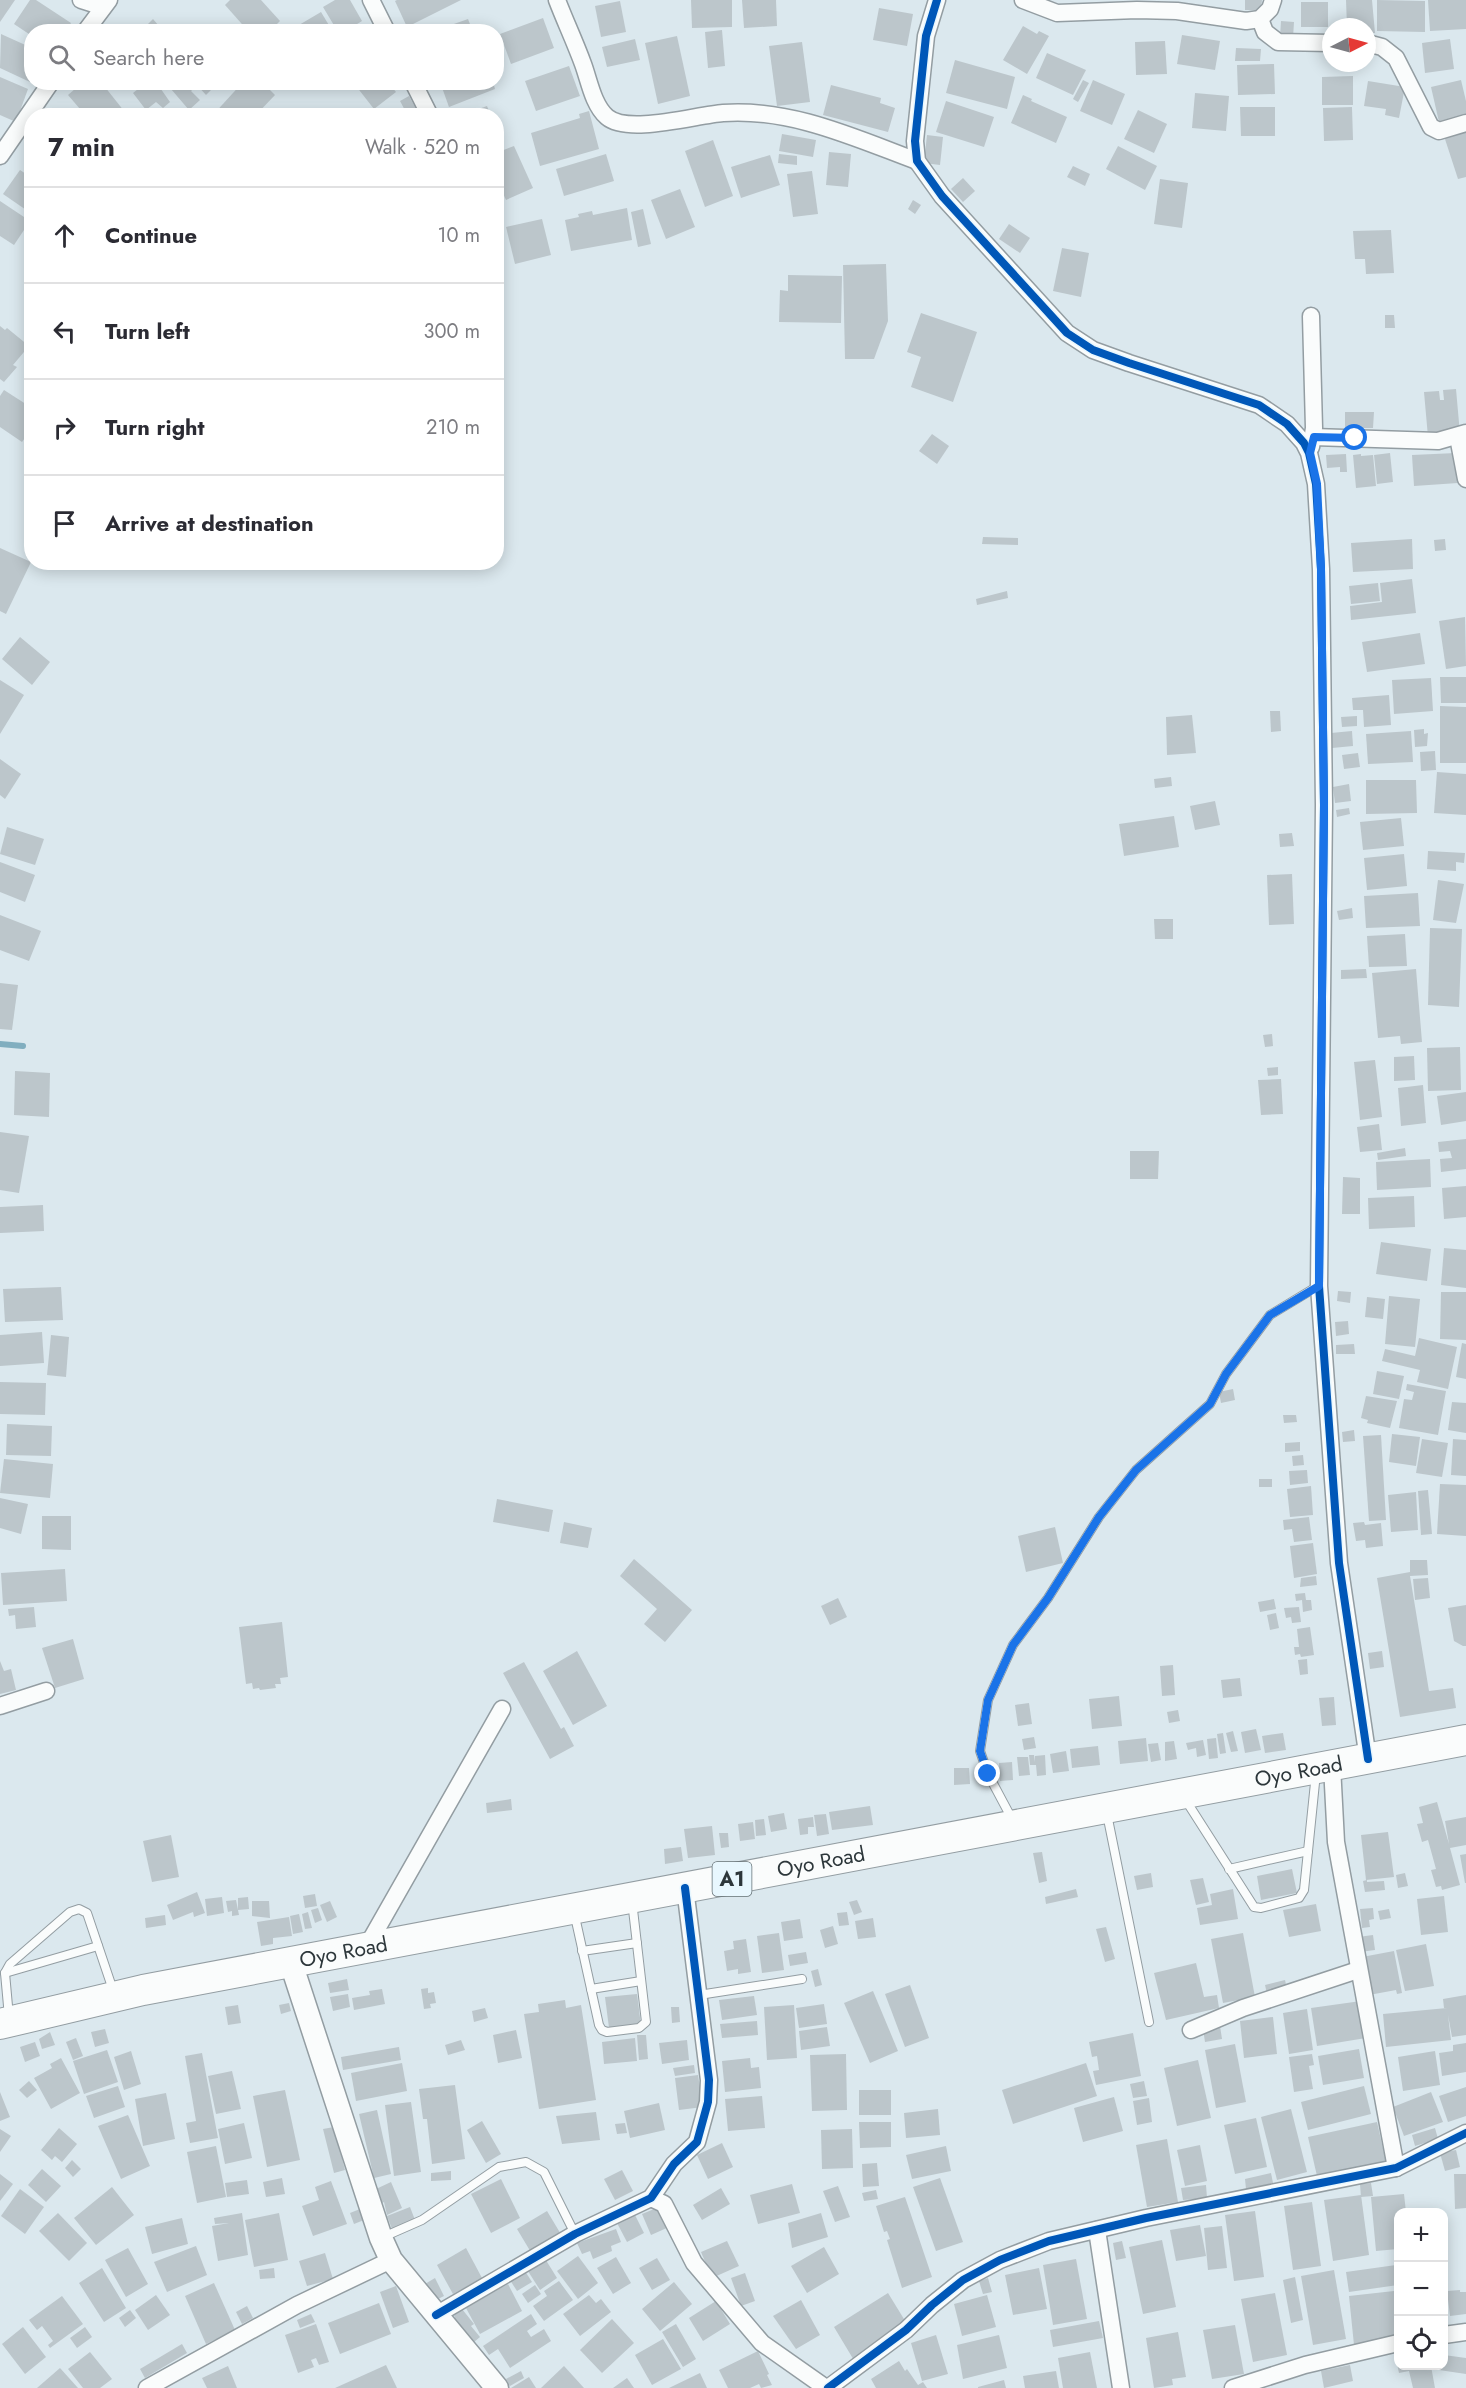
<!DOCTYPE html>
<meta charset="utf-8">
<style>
:root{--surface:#fff;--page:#f2f2f3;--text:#2b2b33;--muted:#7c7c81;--line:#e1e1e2}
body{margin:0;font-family:Jost,sans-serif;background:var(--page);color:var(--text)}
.controls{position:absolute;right:18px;bottom:18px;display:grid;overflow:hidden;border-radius:12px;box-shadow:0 3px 15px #0003}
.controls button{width:54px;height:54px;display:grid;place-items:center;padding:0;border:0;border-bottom:2px solid var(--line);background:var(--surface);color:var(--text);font:30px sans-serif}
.compass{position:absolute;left:1322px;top:18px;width:54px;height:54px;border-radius:50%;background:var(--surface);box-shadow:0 3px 15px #0003;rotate:84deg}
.stop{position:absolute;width:18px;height:18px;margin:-14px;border:4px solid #1a73e8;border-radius:50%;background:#fff}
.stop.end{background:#1a73e8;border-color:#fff;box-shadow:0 2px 6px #0008}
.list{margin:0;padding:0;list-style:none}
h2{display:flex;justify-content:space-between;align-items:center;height:78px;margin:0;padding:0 24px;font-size:26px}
h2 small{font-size:20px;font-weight:400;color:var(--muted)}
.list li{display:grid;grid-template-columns:39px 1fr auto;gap:18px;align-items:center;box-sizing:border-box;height:96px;padding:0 24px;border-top:2px solid var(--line)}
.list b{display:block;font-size:22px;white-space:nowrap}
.list em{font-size:20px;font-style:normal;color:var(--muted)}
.icon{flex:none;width:33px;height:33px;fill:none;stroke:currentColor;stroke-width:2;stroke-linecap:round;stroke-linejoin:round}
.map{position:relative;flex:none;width:1466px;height:2388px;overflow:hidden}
.search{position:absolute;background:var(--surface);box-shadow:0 3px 15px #0003;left:24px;top:24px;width:480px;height:66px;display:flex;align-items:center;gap:15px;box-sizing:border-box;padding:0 21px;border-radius:24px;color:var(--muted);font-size:22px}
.panel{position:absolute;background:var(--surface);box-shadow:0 3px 15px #0003;left:24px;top:108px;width:480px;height:462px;border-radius:24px}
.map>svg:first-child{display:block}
</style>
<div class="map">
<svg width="1466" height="2388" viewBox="0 0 1466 2388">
<rect width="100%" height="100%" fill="#dbe8ee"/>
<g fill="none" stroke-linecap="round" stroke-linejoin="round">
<!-- stream -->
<polyline stroke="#81aebf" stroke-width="6" points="0,1044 23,1046"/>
</g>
<!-- building -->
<g fill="#bcc6cb">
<polygon points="0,0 15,0 0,22"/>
<polygon points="30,0 36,0 71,23 66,32 32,32 32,36 14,24"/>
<polygon points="230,0 261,0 280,21 269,32 249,32 225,5"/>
<polygon points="335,0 350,0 362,21 344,32 338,32 323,7"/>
<polygon points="397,0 461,0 407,27 395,1"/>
<polygon points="691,0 732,0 732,27 692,28"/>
<polygon points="742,0 776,0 777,26 744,28"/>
<polygon points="1245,0 1262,0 1261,10 1245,10"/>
<polygon points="1346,0 1372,0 1375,33 1367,33 1367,27 1347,27"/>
<polygon points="1377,0 1425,1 1425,32 1377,31"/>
<polygon points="1428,0 1466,0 1466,29 1430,31"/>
<polygon points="620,1 626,32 601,37 595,6"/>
<rect x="1301" y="2" width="27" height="25"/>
<polygon points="879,8 913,14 907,46 873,40"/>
<polygon points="321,12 333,32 303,32 299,25"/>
<polygon points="543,18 554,48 511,64 500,34"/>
<polygon points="153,19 164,32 140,32"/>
<polygon points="468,19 473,32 434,32 434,31"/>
<polygon points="1281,21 1294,22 1293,38 1280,37"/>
<polygon points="1023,26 1037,34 1039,31 1049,36 1027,74 1003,60"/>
<polygon points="722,30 725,66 708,68 705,32"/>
<polygon points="1,34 32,48 30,82 0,68"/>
<polygon points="1182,35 1220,41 1215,70 1177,64"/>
<polygon points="677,36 690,96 658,104 645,43"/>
<polygon points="635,39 640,60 607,67 602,47"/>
<polygon points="1450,39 1454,69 1425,73 1422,43"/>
<polygon points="1165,41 1167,74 1136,75 1135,42"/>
<polygon points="802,42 810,102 777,106 769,46"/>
<polygon points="1236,48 1261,49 1260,61 1235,61"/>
<polygon points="1047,53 1086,70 1073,95 1036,78"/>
<polygon points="955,60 1015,77 1007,109 946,93"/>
<polygon points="1274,64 1275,94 1238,95 1237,65"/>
<polygon points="569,66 580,96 536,111 525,81"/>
<polygon points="1353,76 1353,105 1322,105 1322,77"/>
<polygon points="0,77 28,89 16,122 0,115"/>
<polygon points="1083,80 1089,83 1078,102 1073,99"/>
<polygon points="1093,80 1125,94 1112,125 1080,111"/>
<polygon points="1461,80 1466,101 1466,116 1439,122 1431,87"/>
<polygon points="1368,81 1405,87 1399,118 1385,115 1386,109 1364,106"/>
<polygon points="83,82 101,82 128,116 86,116 68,95"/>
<polygon points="147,82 156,82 170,102 163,108 156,102 146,110 133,93"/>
<polygon points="165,82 209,82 214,87 206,95 197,85 191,91 200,100 189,110"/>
<polygon points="243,82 262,82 275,95 255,116 212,116"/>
<polygon points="361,82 388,82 396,92 374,109 356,86"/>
<polygon points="440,82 493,82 495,89 449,107"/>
<polygon points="831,85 881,98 880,103 895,108 888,132 823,115"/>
<polygon points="1195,93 1229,96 1226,131 1192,128"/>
<polygon points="1023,95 1032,99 1031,101 1067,117 1056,143 1011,123"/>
<polygon points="409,96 420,116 408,116 400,101"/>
<polygon points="946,101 994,117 984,147 936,132"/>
<polygon points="487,106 491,116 462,116 462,115"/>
<polygon points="1240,107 1275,107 1275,136 1241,136"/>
<polygon points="1352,107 1353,140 1324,141 1323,108"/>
<polygon points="1138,110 1167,124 1154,153 1124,139"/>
<polygon points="589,111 599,149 540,166 531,133 580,118 579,114"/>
<polygon points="1466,129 1466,177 1458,179 1444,136"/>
<polygon points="782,134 816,140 813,157 779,151"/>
<polygon points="927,135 943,137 940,165 924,163"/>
<polygon points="713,140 733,196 705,207 685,151"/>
<polygon points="514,146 533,188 506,200 496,178 496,153"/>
<polygon points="1118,146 1157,166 1145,190 1106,169"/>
<polygon points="829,152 851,154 848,187 826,185"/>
<polygon points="606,154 614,181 564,196 556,169"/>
<polygon points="779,154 797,156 797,165 778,163"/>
<polygon points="770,155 780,185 741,198 731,167"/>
<polygon points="1073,166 1090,174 1085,186 1067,177"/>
<polygon points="20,170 32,178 32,214 3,194"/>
<polygon points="812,171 818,214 793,217 787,174"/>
<polygon points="963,178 975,191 963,202 951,189"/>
<polygon points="1160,179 1188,183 1182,228 1154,224"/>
<polygon points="680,189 695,227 666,239 651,200"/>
<polygon points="913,200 921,205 915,214 908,209"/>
<polygon points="0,201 30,221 14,245 0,236"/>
<polygon points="627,208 632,240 571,251 565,220 579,217 578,214 592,211 593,215"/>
<polygon points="643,209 651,244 638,247 631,212"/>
<polygon points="542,219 551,255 515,264 506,227"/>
<polygon points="1009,224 1030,238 1020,253 999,239"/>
<polygon points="1391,230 1394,273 1366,274 1365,259 1355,259 1353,231"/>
<polygon points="1062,248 1089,253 1081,297 1053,291"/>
<polygon points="886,264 888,321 874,359 845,359 843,265"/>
<polygon points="788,275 842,276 841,323 779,322 780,290 788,291"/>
<polygon points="921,313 977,332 953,402 911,387 921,357 907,352"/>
<polygon points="1385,315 1394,315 1395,328 1385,328"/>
<polygon points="0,326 5,330 7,328 29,346 13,365 17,367 4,382 0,379"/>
<polygon points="1456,389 1460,434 1428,437 1424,392 1439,391 1440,400 1444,400 1443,390"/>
<polygon points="4,390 32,408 32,428 22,442 0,427 0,396"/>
<polygon points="1345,412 1374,412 1373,428 1345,428"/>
<polygon points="932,434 949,446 937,464 919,451"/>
<polygon points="1390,453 1393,482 1377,484 1374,455"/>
<polygon points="1456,453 1458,483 1414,486 1412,455"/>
<polygon points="1346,454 1347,472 1340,472 1340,467 1327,468 1326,455"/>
<polygon points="1361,454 1361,456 1373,455 1376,486 1356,488 1353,455"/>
<polygon points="983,537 1018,538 1018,545 982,544"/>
<polygon points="1412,539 1413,569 1353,572 1351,543"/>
<polygon points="1445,539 1446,550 1435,551 1434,540"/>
<polygon points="0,548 31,562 6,614 0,611"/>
<polygon points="1412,579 1416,613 1351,620 1350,606 1382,602 1380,583"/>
<polygon points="1378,583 1380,601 1351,604 1349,586"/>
<polygon points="1007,591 1008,598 977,605 976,599"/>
<polygon points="1465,617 1466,666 1446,669 1439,621"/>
<polygon points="1420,633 1425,664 1367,672 1362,642"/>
<polygon points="20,637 50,662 32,685 2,659"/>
<polygon points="1440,677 1466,677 1466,703 1441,703"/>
<polygon points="1431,678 1433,711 1394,714 1392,680"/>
<polygon points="0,680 24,695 0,734"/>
<polygon points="1389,695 1391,725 1364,727 1363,710 1353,710 1352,698"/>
<polygon points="1440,706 1466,707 1466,763 1440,763"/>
<polygon points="1270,711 1280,711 1281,731 1271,732"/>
<polygon points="1192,715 1196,753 1167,755 1166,717"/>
<polygon points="1357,716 1357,726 1342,727 1341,717"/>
<polygon points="1424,729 1424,734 1428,733 1427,746 1415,747 1414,730"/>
<polygon points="1352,731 1353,746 1332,748 1331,733"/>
<polygon points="1411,731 1413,762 1368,764 1366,734"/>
<polygon points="1435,751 1436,770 1421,771 1420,752"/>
<polygon points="1358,753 1360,767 1344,769 1342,755"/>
<polygon points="0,759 21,774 5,799 0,795"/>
<polygon points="1437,772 1466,774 1466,815 1434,813"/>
<polygon points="1171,777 1172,786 1155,788 1154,779"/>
<polygon points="1366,780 1416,780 1417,813 1366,814"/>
<polygon points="1349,784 1351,801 1335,803 1333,787"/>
<polygon points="1215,801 1220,825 1195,830 1190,806"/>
<polygon points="1349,808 1350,814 1337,817 1336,810"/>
<polygon points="1174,816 1179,847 1124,856 1119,824"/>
<polygon points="1401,818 1404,846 1363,850 1360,822"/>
<polygon points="7,827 44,839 35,865 0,854"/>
<polygon points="1292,833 1294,846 1280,847 1279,834"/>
<polygon points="1428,851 1465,853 1464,863 1456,862 1456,871 1427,869"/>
<polygon points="1404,854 1407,886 1367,890 1364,858"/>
<polygon points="0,862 35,875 25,902 0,892"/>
<polygon points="1292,874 1294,924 1269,925 1267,875"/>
<polygon points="1438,880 1464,884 1456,923 1433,920"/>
<polygon points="1418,893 1420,926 1366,928 1364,896"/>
<polygon points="1352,908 1353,918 1339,920 1337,911"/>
<polygon points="0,915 41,931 29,961 0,950"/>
<polygon points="1154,919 1173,919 1173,939 1155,939"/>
<polygon points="1430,928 1462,929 1459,1007 1428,1005"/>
<polygon points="1405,934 1407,966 1369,967 1367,936"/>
<polygon points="1366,969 1367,978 1341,979 1341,970"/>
<polygon points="1416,969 1422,1042 1401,1044 1400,1036 1378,1038 1372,973"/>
<polygon points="0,983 18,985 12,1030 0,1029"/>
<polygon points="1272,1034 1273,1046 1265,1047 1263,1035"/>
<polygon points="1460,1047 1461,1090 1428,1091 1427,1048"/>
<polygon points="1414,1056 1415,1080 1394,1081 1394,1057"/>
<polygon points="1375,1060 1382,1117 1360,1120 1354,1062"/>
<polygon points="1278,1067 1278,1075 1268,1076 1267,1068"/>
<polygon points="15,1071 50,1073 49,1117 14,1115"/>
<polygon points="1281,1079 1283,1114 1261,1115 1258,1080"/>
<polygon points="1423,1085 1426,1123 1401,1126 1398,1088"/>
<polygon points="1466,1092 1466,1121 1441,1125 1437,1096"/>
<polygon points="1379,1124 1382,1150 1360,1152 1357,1127"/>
<polygon points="0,1132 29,1136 19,1193 0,1190"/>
<polygon points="1466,1139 1466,1169 1441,1172 1440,1159 1452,1158 1450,1151 1439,1152 1438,1142"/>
<polygon points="1405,1148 1406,1156 1378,1160 1377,1153"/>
<polygon points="1130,1151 1159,1151 1158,1179 1130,1179"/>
<polygon points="1430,1159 1431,1187 1377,1190 1376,1162"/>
<polygon points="1343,1177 1360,1178 1360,1214 1342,1214"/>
<polygon points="1466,1186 1466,1217 1444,1219 1442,1188"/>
<polygon points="1414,1196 1415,1227 1369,1229 1368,1198"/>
<polygon points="43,1205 44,1231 0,1233 0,1207"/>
<polygon points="1381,1242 1431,1249 1427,1281 1376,1274"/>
<polygon points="1444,1248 1466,1250 1466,1288 1441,1285"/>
<polygon points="61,1287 63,1320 5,1322 3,1289"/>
<polygon points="1338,1291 1351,1292 1350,1303 1337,1301"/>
<polygon points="1441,1292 1466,1292 1466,1340 1440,1339"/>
<polygon points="1389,1296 1420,1299 1415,1347 1385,1344"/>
<polygon points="1367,1297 1385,1299 1383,1319 1365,1317"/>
<polygon points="1348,1321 1349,1334 1336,1336 1335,1322"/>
<polygon points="42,1332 44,1363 0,1366 0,1335"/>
<polygon points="51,1335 69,1337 66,1377 47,1375"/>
<polygon points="1419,1338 1457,1347 1448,1389 1417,1382 1420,1370 1382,1361 1385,1349 1415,1356"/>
<polygon points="1462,1343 1466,1344 1466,1379 1456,1377"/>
<polygon points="1354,1344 1355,1354 1336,1354 1336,1345"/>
<polygon points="1377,1371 1404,1376 1399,1399 1373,1394"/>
<polygon points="0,1382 46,1383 45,1415 0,1414"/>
<polygon points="1407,1384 1446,1391 1438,1435 1399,1428 1404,1399 1412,1400 1414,1392 1406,1390"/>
<polygon points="1233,1389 1235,1400 1221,1403 1219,1392"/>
<polygon points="1366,1396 1397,1401 1390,1428 1367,1423 1368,1420 1361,1418"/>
<polygon points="1452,1402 1466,1403 1466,1433 1448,1430"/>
<polygon points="1283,1415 1296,1415 1297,1422 1284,1423"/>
<polygon points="7,1424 52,1426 51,1456 6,1455"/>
<polygon points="1354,1430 1355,1441 1343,1442 1342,1432"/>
<polygon points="1392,1434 1420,1437 1416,1466 1389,1462"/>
<polygon points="1381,1435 1386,1520 1369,1521 1363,1436"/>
<polygon points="1422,1439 1448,1443 1442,1477 1416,1473"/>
<polygon points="1453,1439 1466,1440 1466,1476 1451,1475"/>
<polygon points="1300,1442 1300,1451 1285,1452 1285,1443"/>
<polygon points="1303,1455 1304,1465 1293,1466 1292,1456"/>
<polygon points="4,1459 53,1464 50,1498 0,1493"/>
<polygon points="1307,1470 1308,1483 1290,1485 1289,1471"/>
<rect x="1259" y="1479" width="13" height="8"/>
<polygon points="1440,1484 1466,1485 1466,1536 1437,1534"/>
<polygon points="1311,1486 1313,1515 1290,1517 1287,1489"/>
<polygon points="1428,1490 1432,1534 1421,1535 1418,1491"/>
<polygon points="1416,1492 1418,1530 1391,1532 1388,1495"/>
<polygon points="0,1498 28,1504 21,1534 0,1528"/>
<polygon points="497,1499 553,1510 549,1532 493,1522"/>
<polygon points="42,1516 71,1516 71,1550 42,1549"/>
<polygon points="1309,1517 1312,1540 1294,1542 1292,1529 1284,1530 1283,1520"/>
<polygon points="564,1522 592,1528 588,1548 560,1543"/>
<polygon points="1364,1522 1365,1525 1381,1523 1383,1546 1366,1548 1365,1540 1356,1541 1353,1523"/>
<polygon points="1055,1527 1063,1563 1026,1572 1018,1536"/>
<polygon points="1313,1543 1317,1574 1294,1578 1290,1546"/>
<polygon points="634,1559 692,1610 665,1642 644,1624 657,1609 620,1576"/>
<polygon points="1410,1560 1427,1560 1428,1575 1410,1576 1429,1691 1453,1688 1456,1708 1400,1717 1377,1578 1410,1572"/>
<polygon points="65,1569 67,1601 3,1605 1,1573"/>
<polygon points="1316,1576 1317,1585 1300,1587 1301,1578"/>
<polygon points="1428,1578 1430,1598 1415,1600 1413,1579"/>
<polygon points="1305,1593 1306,1600 1311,1600 1312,1610 1303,1612 1302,1600 1296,1601 1295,1594"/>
<polygon points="838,1598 847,1617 830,1625 821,1606"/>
<polygon points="1274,1599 1276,1609 1260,1612 1258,1602"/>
<polygon points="1466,1605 1466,1646 1463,1646 1454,1641 1448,1608"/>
<polygon points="34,1607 36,1627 16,1629 15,1615 9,1616 8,1609"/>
<polygon points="1299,1607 1301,1622 1292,1623 1291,1617 1286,1618 1284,1608"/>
<polygon points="1276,1613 1279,1628 1270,1630 1267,1615"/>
<polygon points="282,1622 288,1677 280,1678 281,1684 275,1684 276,1688 260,1690 259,1688 253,1689 252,1683 246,1684 239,1627"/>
<polygon points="1310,1627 1314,1655 1301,1657 1300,1654 1295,1655 1294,1647 1299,1647 1297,1629"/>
<polygon points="73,1639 84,1679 55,1688 42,1648"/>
<polygon points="577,1651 607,1706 573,1725 543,1671"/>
<polygon points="1382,1651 1384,1667 1370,1669 1368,1653"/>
<polygon points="1307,1659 1308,1674 1300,1675 1298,1660"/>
<polygon points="0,1661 4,1671 11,1669 16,1690 0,1694"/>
<polygon points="524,1662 561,1729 564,1727 574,1746 550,1759 503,1673"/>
<polygon points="1173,1665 1175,1695 1162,1696 1160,1666"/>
<polygon points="1240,1678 1242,1696 1223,1698 1221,1680"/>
<polygon points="1119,1696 1122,1726 1092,1729 1089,1699"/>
<polygon points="1334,1697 1336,1725 1322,1726 1319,1698"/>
<polygon points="1029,1703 1032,1724 1018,1726 1015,1705"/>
<polygon points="1178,1710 1180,1721 1169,1723 1167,1712"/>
<polygon points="1256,1729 1261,1750 1245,1753 1241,1732"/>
<polygon points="1233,1731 1238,1751 1231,1752 1226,1733"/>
<polygon points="1223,1733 1226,1753 1220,1754 1217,1734"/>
<polygon points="1283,1733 1286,1750 1265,1753 1262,1736"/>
<polygon points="1034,1737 1036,1748 1024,1750 1022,1739"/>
<polygon points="1146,1738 1148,1761 1120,1764 1118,1741"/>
<polygon points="1216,1738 1218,1758 1209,1759 1207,1739"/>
<polygon points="1203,1740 1206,1755 1197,1757 1196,1748 1188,1750 1186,1743"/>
<polygon points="1174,1741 1177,1759 1165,1761 1165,1742"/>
<polygon points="1158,1743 1161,1760 1151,1762 1148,1744"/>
<polygon points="1098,1746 1100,1765 1072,1768 1070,1749"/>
<polygon points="1066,1751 1069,1771 1053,1773 1050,1754"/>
<polygon points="1029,1755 1034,1755 1035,1762 1035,1756 1045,1755 1046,1775 1037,1776 1036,1765 1030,1765"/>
<polygon points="1017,1757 1028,1757 1030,1775 1019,1776"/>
<polygon points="1012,1762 1013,1780 1000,1781 999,1763"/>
<polygon points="954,1768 969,1768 970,1784 954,1785"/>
<polygon points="511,1799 512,1810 487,1813 486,1803"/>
<polygon points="1437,1802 1449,1844 1445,1821 1466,1817 1466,1845 1450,1848 1460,1885 1442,1890 1441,1886 1436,1887 1431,1870 1436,1869 1428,1840 1422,1842 1417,1824 1423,1823 1419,1807"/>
<polygon points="870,1806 873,1825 832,1830 829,1812"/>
<polygon points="784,1813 787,1829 771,1832 768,1816"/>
<polygon points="826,1814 829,1834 817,1836 814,1815"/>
<polygon points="813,1817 814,1827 808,1827 808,1834 800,1835 798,1819"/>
<polygon points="764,1819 766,1835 756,1836 755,1820"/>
<polygon points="753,1822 755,1839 740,1841 738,1824"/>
<polygon points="712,1826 715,1855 688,1858 684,1829"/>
<polygon points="1388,1832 1394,1877 1366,1880 1361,1835"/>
<polygon points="719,1833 728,1833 729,1847 721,1848"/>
<polygon points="171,1835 179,1877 152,1882 143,1841"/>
<polygon points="681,1847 683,1861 665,1864 664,1849"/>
<polygon points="1042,1852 1047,1881 1039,1883 1033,1853"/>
<polygon points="1466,1854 1466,1883 1465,1883 1460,1855"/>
<polygon points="1292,1869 1297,1893 1261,1900 1257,1876"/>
<polygon points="1151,1873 1153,1887 1137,1890 1134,1876"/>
<polygon points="1405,1873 1408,1886 1398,1888 1396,1875"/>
<polygon points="1203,1878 1209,1902 1196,1905 1190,1880"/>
<polygon points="1367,1880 1367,1882 1384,1881 1385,1890 1365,1892 1363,1881"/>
<polygon points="1076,1889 1078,1897 1046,1904 1045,1897"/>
<polygon points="1233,1889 1238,1919 1200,1925 1197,1908 1212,1905 1210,1894"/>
<polygon points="197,1892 205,1913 194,1917 193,1912 173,1920 167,1905"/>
<polygon points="315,1894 317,1906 305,1908 303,1896"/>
<polygon points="1444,1896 1448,1932 1421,1935 1417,1899"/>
<polygon points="222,1897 224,1913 207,1916 205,1899"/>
<polygon points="248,1897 249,1909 238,1910 238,1898"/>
<polygon points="236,1900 239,1915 232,1916 232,1911 228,1912 226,1901"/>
<polygon points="857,1900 862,1912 854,1915 849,1902"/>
<polygon points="252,1901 269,1901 270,1918 252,1916"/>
<polygon points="330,1901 337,1917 327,1922 320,1905"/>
<polygon points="1316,1904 1321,1931 1289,1937 1283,1910"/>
<polygon points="318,1908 322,1920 315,1923 311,1910"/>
<polygon points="1373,1908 1374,1919 1369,1920 1370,1927 1362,1928 1360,1909"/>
<polygon points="1389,1909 1391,1918 1380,1920 1378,1911"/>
<polygon points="308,1912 312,1928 305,1929 302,1914"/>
<polygon points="847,1912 849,1925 839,1926 837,1913"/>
<polygon points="299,1914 303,1932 293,1934 290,1916"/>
<polygon points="165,1915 166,1925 146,1928 145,1918"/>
<polygon points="289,1917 292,1936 273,1938 273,1944 261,1946 257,1922"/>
<polygon points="873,1918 876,1937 858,1939 855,1921"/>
<polygon points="800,1919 803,1938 784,1941 781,1922"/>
<polygon points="833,1926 838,1944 825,1948 820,1930"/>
<polygon points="1106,1927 1115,1959 1105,1962 1096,1929"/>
<polygon points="779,1933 784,1970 762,1973 757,1936"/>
<polygon points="1243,1933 1255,1997 1223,2003 1211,1939"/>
<polygon points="1373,1935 1375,1950 1360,1952 1358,1937"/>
<polygon points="746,1939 751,1972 738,1974 738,1969 727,1971 724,1951 734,1949 733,1941"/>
<polygon points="1426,1944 1434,1986 1405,1991 1396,1950"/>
<polygon points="1394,1951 1402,1993 1397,1994 1396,1990 1369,1995 1362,1957"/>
<polygon points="806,1952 808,1963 790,1966 788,1955"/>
<polygon points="1196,1963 1204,1997 1217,1995 1219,2008 1166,2020 1154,1973"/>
<polygon points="818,1969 822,1985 815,1987 811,1971"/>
<polygon points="347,1979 349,1990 330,1993 328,1983"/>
<polygon points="1285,1980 1287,1989 1267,1994 1265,1985"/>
<polygon points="910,1985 929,2038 905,2047 885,1994"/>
<polygon points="428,1988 428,1993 434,1992 436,2003 430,2004 431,2008 424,2009 421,1989"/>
<polygon points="382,1989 385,2004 354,2010 352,1998 370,1995 369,1991"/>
<polygon points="873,1991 898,2051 870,2063 844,2003"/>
<polygon points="348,1994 350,2007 333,2011 330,1997"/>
<polygon points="637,1994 641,2025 609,2028 605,1997"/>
<polygon points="1466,1995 1466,2035 1452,2037 1448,2015 1451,2040 1386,2047 1383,2014 1447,2008 1444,2008 1443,1999"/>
<polygon points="754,1996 757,2015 722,2020 719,2000"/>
<polygon points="565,2000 566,2008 581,2005 596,2100 539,2109 524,2014 539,2012 538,2004"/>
<polygon points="1361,2001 1366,2038 1317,2046 1311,2008"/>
<polygon points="289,2003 291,2011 281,2014 279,2005"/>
<polygon points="824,2004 827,2024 799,2028 796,2008"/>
<polygon points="238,2005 241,2023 228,2025 225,2007"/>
<polygon points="794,2005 797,2058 767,2060 764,2007"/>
<polygon points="671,2007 679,2007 680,2022 672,2023"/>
<polygon points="485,2008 488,2018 474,2022 472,2011"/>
<polygon points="1307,2009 1313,2050 1289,2054 1283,2013"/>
<polygon points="1273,2017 1277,2054 1244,2058 1240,2021"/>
<polygon points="757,2021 758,2035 722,2038 720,2024"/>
<polygon points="1220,2026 1222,2039 1205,2042 1203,2029"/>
<polygon points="827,2027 830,2046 801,2050 799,2031"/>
<polygon points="105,2029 109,2043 95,2047 91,2032"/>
<polygon points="516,2030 522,2058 498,2063 493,2035"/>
<polygon points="50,2032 55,2045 42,2049 39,2039"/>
<polygon points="1133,2033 1141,2076 1096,2085 1093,2071 1099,2070 1097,2056 1092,2057 1089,2042"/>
<polygon points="637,2035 646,2035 648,2059 639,2060"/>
<polygon points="76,2038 83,2056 73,2060 66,2042"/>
<polygon points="635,2038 637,2061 604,2064 602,2042"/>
<polygon points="461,2040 465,2050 448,2055 445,2045"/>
<polygon points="687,2040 689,2060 662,2064 659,2043"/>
<polygon points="35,2042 40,2056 25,2062 20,2047"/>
<polygon points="1466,2043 1466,2072 1442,2076 1439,2053 1453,2051 1453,2045"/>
<polygon points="1235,2044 1246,2102 1216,2108 1205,2050"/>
<polygon points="399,2047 401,2060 343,2070 341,2057"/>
<polygon points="1359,2049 1364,2078 1323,2085 1318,2056"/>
<polygon points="107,2050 118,2082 84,2094 73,2061"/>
<polygon points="131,2051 141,2084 124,2090 114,2057"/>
<polygon points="1435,2051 1440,2085 1403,2091 1398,2057"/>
<polygon points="202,2053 218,2138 190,2143 186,2123 196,2121 185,2056"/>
<polygon points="846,2054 847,2110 812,2111 810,2055"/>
<polygon points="1312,2054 1314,2065 1309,2066 1313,2089 1294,2092 1289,2057"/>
<polygon points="61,2058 80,2093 51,2109 34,2078 52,2068 50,2064"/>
<polygon points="750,2058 751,2068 759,2067 761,2088 725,2092 722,2061"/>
<polygon points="1198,2060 1211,2118 1177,2126 1164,2068"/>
<polygon points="402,2063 407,2091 356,2101 351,2073"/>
<polygon points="1086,2063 1097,2096 1013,2124 1002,2090"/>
<polygon points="694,2065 695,2073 675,2076 673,2068"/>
<polygon points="232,2071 241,2109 216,2114 208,2076"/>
<polygon points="698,2075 703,2107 679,2110 675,2078"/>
<polygon points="29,2081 37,2090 27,2098 19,2090"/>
<polygon points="1144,2081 1147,2096 1133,2098 1130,2084"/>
<polygon points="455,2085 465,2159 432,2164 427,2119 423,2119 419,2089"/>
<polygon points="118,2086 125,2107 94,2118 86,2096"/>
<polygon points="1364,2086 1371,2114 1308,2130 1301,2102"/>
<polygon points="1466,2087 1466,2116 1448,2122 1439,2096"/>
<polygon points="285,2090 300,2160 267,2167 253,2096"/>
<rect x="859" y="2090" width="32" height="25"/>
<polygon points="0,2092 10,2117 0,2121"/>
<polygon points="1431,2092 1443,2122 1404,2136 1393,2107"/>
<polygon points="166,2093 175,2139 143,2146 135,2099"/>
<polygon points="762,2096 765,2128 728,2131 725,2099"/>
<polygon points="1114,2097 1123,2131 1083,2142 1074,2108"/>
<polygon points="1149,2098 1152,2122 1137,2125 1133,2101"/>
<polygon points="411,2102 421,2172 394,2176 385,2105"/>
<polygon points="659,2103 665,2130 630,2138 624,2111"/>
<polygon points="938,2109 940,2135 906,2138 904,2113"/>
<polygon points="1291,2109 1307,2172 1277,2180 1261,2117"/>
<polygon points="377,2110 391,2174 374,2178 359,2114"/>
<polygon points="596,2112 600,2140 562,2144 556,2116"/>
<polygon points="128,2115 150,2166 121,2179 98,2126"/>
<polygon points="1256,2118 1267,2167 1235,2174 1224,2125"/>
<polygon points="482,2121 501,2154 486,2163 467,2130"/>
<polygon points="859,2122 891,2122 891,2147 860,2148"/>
<polygon points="1377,2122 1386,2162 1317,2176 1308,2137"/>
<polygon points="244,2123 252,2158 225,2164 218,2129"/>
<polygon points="625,2123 627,2133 617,2134 615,2124"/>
<polygon points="334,2127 345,2170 334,2173 323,2129"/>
<polygon points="59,2128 77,2144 62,2162 55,2156 52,2160 41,2150"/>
<polygon points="1435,2128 1438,2139 1415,2146 1412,2135"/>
<polygon points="0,2129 11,2136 0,2152"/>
<polygon points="852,2129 853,2168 822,2169 821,2130"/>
<polygon points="1167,2139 1178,2202 1147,2207 1136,2145"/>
<polygon points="722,2143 733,2167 708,2179 697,2155"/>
<polygon points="1200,2145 1207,2181 1185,2186 1177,2150"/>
<polygon points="216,2146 226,2197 197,2203 187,2152"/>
<polygon points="946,2146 951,2171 912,2179 906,2155"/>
<polygon points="1456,2150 1460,2167 1445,2171 1440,2153"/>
<polygon points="72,2160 81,2169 73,2177 65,2168"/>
<polygon points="877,2163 879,2186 863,2187 862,2164"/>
<polygon points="42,2169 61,2186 46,2202 28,2185"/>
<polygon points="622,2170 633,2191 615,2200 604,2179"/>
<polygon points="451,2171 451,2180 431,2181 431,2173"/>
<polygon points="1271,2173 1273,2183 1246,2189 1245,2179"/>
<polygon points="0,2174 13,2184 0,2201"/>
<polygon points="1454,2174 1466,2174 1466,2208 1455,2209"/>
<polygon points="282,2178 285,2194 266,2197 263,2182"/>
<polygon points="940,2178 963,2242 936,2251 913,2187"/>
<polygon points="501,2179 520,2218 491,2233 471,2194"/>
<polygon points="247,2180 249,2194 227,2197 225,2183"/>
<polygon points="331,2181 347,2224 313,2236 302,2206 319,2200 315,2187"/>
<polygon points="391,2182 402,2208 387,2215 384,2202 382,2203 376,2189"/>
<polygon points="1371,2183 1373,2196 1361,2197 1360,2184"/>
<polygon points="792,2184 800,2213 758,2224 750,2195"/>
<polygon points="1206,2185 1207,2198 1183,2200 1181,2188"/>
<polygon points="838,2186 850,2217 835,2222 823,2191"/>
<polygon points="112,2187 134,2215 96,2245 74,2218"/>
<polygon points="721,2188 730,2204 702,2220 693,2205"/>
<polygon points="20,2189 44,2207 25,2234 1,2216"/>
<polygon points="876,2190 878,2199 864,2201 862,2193"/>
<polygon points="1404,2194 1406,2212 1398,2212 1398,2249 1376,2251 1371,2197"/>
<polygon points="1361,2195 1369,2255 1333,2261 1324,2200"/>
<polygon points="905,2197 932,2277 902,2288 887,2240 890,2239 887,2231 884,2232 876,2206"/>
<polygon points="1312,2202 1321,2266 1293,2270 1284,2206"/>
<polygon points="410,2207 415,2220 392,2229 387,2216"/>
<polygon points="659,2207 669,2227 651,2235 642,2214"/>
<polygon points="360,2209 364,2220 354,2224 350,2213"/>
<polygon points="547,2211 562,2236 532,2254 517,2229"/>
<polygon points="1255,2211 1264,2277 1234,2281 1225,2215"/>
<polygon points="58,2213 87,2243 69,2261 39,2231"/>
<polygon points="242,2213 248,2255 218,2261 212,2226 229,2223 215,2224 214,2218"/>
<polygon points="279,2213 288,2260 254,2267 245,2220"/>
<polygon points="634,2213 644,2233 627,2242 617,2223"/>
<polygon points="821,2213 828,2237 792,2248 788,2223"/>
<polygon points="182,2218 188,2244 152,2254 145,2227"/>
<polygon points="1200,2225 1206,2256 1176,2261 1170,2230"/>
<polygon points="1222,2226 1227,2268 1208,2270 1204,2228"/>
<polygon points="616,2229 621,2242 611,2246 612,2251 593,2259 590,2251 582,2254 577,2243"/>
<polygon points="1162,2240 1176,2307 1143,2314 1129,2247"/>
<polygon points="727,2241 739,2266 712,2278 701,2252"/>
<polygon points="1122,2241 1126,2258 1116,2260 1113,2243"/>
<polygon points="196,2246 207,2275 167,2292 154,2262"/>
<polygon points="824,2247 839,2274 807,2293 791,2266"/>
<polygon points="128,2248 148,2284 126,2297 105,2260"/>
<polygon points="466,2248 482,2278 453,2294 437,2265"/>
<polygon points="325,2253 333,2279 307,2286 299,2261"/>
<polygon points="578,2256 598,2283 578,2299 557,2271"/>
<polygon points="544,2257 557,2278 540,2290 526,2268"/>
<polygon points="616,2257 631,2283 613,2294 597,2268"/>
<polygon points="657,2258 670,2280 652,2290 639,2268"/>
<polygon points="1076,2259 1087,2319 1053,2325 1043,2265"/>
<polygon points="1396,2265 1398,2285 1349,2292 1346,2272"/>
<polygon points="102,2268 126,2308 104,2322 79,2283"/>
<polygon points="274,2268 275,2278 260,2279 259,2270"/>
<polygon points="523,2268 532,2282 517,2291 508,2277"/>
<polygon points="1039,2268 1047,2309 1013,2315 1005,2275"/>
<polygon points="1334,2270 1346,2339 1313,2345 1301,2276"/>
<polygon points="745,2273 755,2301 741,2306 731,2278"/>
<polygon points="1295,2277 1303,2320 1291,2323 1283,2280"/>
<polygon points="435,2278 444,2296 434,2301 425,2284"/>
<polygon points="988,2278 992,2292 983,2294 979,2281"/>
<polygon points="559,2281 573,2300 544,2321 533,2306 547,2296 544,2291"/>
<polygon points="674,2282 692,2304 660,2331 642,2309"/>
<polygon points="214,2283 235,2330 206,2344 185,2296"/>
<polygon points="508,2284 522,2311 480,2334 466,2308"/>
<polygon points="535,2285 541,2294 528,2303 522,2294"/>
<polygon points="396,2286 409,2322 393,2328 380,2292"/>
<polygon points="1460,2290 1460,2292 1466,2292 1466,2314 1450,2316 1447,2291"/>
<polygon points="1394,2291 1398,2335 1354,2345 1349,2296"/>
<polygon points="888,2293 907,2324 855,2362 834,2327"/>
<polygon points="1275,2293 1287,2355 1253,2362 1241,2299"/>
<polygon points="156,2295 170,2315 148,2330 135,2310"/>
<polygon points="589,2295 596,2303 601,2299 611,2312 580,2336 563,2314"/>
<polygon points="987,2295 996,2327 962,2336 954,2304"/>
<polygon points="62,2296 83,2324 50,2348 48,2345 53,2341 42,2326 37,2330 29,2320"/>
<polygon points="801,2300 820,2335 796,2349 773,2316"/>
<polygon points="716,2301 730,2324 703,2341 689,2318"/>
<polygon points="379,2303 391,2334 340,2354 328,2323"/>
<polygon points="247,2306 253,2318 242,2324 236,2312"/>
<polygon points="462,2309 474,2324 471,2326 480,2337 468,2347 451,2322 455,2318 454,2315"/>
<polygon points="130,2310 136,2318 125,2327 119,2318"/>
<polygon points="311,2314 315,2322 300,2328 297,2320"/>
<polygon points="531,2314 537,2324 527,2331 531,2337 544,2329 551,2341 510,2368 498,2349 489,2355 483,2346"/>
<polygon points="612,2319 634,2343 602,2373 580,2350"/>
<polygon points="1099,2321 1103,2338 1053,2347 1050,2330"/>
<polygon points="316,2324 329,2362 319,2365 316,2358 311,2360 314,2367 298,2373 285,2335"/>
<polygon points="676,2324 696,2359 683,2367 662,2332"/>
<polygon points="1235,2325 1244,2374 1212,2379 1203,2330"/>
<polygon points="23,2327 46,2357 25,2374 2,2344"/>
<polygon points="85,2327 92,2337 77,2348 70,2338"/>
<polygon points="1178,2332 1186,2377 1172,2379 1173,2385 1154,2388 1146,2338"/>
<polygon points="936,2335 948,2374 922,2381 911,2343"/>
<polygon points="999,2335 1007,2368 963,2379 957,2345"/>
<polygon points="663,2339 681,2369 652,2385 635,2355"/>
<polygon points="182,2344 187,2353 145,2378 140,2369"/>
<polygon points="758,2351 769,2374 767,2375 772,2385 761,2388 759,2384 750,2388 728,2388 719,2370"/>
<polygon points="90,2352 112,2379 100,2388 83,2388 68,2369"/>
<polygon points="1090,2352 1097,2388 1063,2388 1058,2358"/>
<polygon points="1398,2354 1398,2366 1431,2366 1435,2388 1413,2388 1409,2371 1399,2373 1395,2355"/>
<polygon points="1444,2355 1466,2358 1466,2374 1439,2370 1440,2366 1444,2366"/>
<polygon points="899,2361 905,2371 907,2369 918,2385 923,2382 927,2388 876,2388 871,2379"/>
<polygon points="386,2365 397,2388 335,2388"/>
<polygon points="1350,2365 1353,2381 1324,2388 1321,2371"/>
<polygon points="228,2366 237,2388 207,2388 202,2378"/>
<polygon points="564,2366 584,2388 541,2388"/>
<polygon points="60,2368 78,2388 37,2388"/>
<polygon points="521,2371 524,2378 510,2386 506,2379"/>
<polygon points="1056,2371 1059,2388 1025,2388 1023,2376"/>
<polygon points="700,2373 707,2388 669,2388"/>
<polygon points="529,2377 536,2388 511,2388"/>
<polygon points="627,2378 634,2388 613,2388"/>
<polygon points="1004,2380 1006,2388 978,2388 978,2387"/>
</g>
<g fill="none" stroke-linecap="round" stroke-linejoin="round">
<defs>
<g id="lane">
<polyline points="1185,1799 1254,1907 1261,1908 1299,1898 1304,1890 1316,1773"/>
<polyline points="1107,1814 1149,2022"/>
<polyline points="1012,1819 988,1774 980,1751 988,1700 1013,1645 1048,1598 1099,1517 1136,1470 1210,1404 1226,1374 1270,1315 1318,1286"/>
<polyline points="1229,1869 1308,1851"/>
<polyline points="574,1912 599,2025 602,2030 607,2032 639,2028 646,2022 632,1901"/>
<polyline points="582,1951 637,1943"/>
<polyline points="5,1973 98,1946"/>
<polyline points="591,1989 641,1981"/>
<polyline points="699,1995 802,1979"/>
<polyline points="9,2017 5,1973 10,1964 70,1912 79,1909 87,1913 114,1993"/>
<polyline points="381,2238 422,2220 499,2167 526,2162 544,2172 575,2234"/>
</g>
<g id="street">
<polyline points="81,0 103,7"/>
<polyline points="371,0 387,32"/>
<path d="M557 0C565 21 575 42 583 64 589 80 593 105 607 117 628 135 696 115 723 113 791 108 855 138 917 161"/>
<polyline points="937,0 926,36 915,141 917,161 942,196 1067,333 1093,350 1129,363 1259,405 1287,424 1304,443 1309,453 1316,484 1321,569 1324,805 1319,1286 1339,1563 1368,1759"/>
<polyline points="1023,0 1057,13 1137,10 1177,11 1246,21 1260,19 1270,9 1273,0"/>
<polyline points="1260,19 1265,32 1278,42 1331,43"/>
<polyline points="85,32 109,0"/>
<polyline points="1367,43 1382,47 1396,58 1431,127 1439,131 1466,123"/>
<polyline points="413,82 430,116"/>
<polyline points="0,156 51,82"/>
<polyline points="1313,437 1438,441 1466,433"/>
<polyline points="1458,437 1466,479"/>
<polyline points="1311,447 1314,428 1311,316"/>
<polyline points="0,1706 46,1691"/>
<polyline points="1332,1766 1336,1842 1396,2168"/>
<polyline points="366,1948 502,1709"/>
<polyline points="1191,2030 1243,2008 1358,1970"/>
<polyline points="651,2198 664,2204 694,2263 762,2343 826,2388"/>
<polyline points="1097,2230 1121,2388"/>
<polyline points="436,2315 575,2234 651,2198 674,2164 697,2142 708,2102 709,2080 685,1888"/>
<polyline points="1444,2335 1466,2332"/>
<polyline points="147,2388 297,2305 391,2260"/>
<polyline points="828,2388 906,2330 932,2305 963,2280 1000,2260 1049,2241 1146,2218 1396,2168 1466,2133"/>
<polyline points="1233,2388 1305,2365 1398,2343"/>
</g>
<polyline id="secondary" points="291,1963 381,2238 391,2260 497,2388"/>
<g id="highway">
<path id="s1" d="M0 2024 143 1990 1466 1740"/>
</g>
</defs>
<!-- lane casing -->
<use href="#lane" stroke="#939da2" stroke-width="10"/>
<!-- street casing -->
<use href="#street" stroke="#939da2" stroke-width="19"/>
<!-- secondary casing -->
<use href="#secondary" stroke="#939da2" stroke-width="25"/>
<!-- highway casing -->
<use href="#highway" stroke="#939da2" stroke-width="32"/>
<!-- lane -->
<use href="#lane" stroke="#fafcfc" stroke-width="8"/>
<!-- street -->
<use href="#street" stroke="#fafcfc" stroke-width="16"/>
<!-- secondary -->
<use href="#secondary" stroke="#fafcfc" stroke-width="22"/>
<!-- highway -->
<use href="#highway" stroke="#fafcfc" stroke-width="30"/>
<defs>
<g id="cycleway">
<polyline points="937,0 926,36 915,141 917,161 942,196 1067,333 1093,350 1129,363 1259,405 1287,424 1304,443 1309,453 1316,484 1321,569 1324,805 1319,1286 1339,1563 1368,1759"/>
<polyline points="436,2315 575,2234 651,2198 674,2164 697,2142 708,2102 709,2080 685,1888"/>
<polyline points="828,2388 906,2330 932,2305 963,2280 1000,2260 1049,2241 1146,2218 1396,2168 1466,2133"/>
</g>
</defs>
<!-- cycleway casing -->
<use href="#cycleway" stroke="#e8f7fe" stroke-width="11"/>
<!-- cycleway -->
<use href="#cycleway" stroke="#0057b8" stroke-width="8"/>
</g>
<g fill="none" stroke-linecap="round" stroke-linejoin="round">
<!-- route -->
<polyline stroke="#1a73e8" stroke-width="8" points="988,1774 980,1751 988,1700 1013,1645 1048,1598 1099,1517 1136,1470 1210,1404 1226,1374 1270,1315 1319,1286 1324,805 1321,569 1317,484 1310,453 1314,437 1355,438"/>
</g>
<g text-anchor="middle" stroke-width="4.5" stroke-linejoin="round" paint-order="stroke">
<!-- shield labels -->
<rect fill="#e8f7fe" stroke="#657176" stroke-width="1.5" x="712.5" y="1862" width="39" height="34" rx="4.5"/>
<g font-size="20" font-weight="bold" fill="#2d373b">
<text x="732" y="1886">A1</text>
</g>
<!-- street labels -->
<g font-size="21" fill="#2d373b" stroke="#e8f7fe">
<text dy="7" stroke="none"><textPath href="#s1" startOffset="1323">Oyo Road</textPath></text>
<text dy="7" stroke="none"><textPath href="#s1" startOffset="837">Oyo Road</textPath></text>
<text dy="7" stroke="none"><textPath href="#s1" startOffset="351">Oyo Road</textPath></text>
</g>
</g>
</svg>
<div class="controls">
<button>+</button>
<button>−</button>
<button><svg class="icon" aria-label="locate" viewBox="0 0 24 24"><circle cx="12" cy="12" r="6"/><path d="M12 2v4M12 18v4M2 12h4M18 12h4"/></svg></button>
</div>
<svg class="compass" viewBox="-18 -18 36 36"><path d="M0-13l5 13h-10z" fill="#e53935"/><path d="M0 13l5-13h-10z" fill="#7c7c81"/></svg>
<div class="stop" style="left:1355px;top:438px"></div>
<div class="stop end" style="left:988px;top:1774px"></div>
<div class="search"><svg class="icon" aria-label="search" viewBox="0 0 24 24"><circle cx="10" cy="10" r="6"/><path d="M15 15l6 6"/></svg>Search here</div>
<section class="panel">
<h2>7 min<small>Walk · 520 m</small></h2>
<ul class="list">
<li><svg class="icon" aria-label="ahead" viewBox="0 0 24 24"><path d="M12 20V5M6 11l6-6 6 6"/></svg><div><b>Continue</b></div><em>10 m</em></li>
<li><svg class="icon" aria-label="left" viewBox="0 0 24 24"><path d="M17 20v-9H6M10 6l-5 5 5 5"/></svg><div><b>Turn left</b></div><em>300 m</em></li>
<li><svg class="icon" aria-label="right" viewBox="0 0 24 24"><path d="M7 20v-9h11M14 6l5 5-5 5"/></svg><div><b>Turn right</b></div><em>210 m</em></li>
<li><svg class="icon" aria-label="arrive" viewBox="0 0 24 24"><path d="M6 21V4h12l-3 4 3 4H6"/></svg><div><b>Arrive at destination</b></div></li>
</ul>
</section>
</div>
